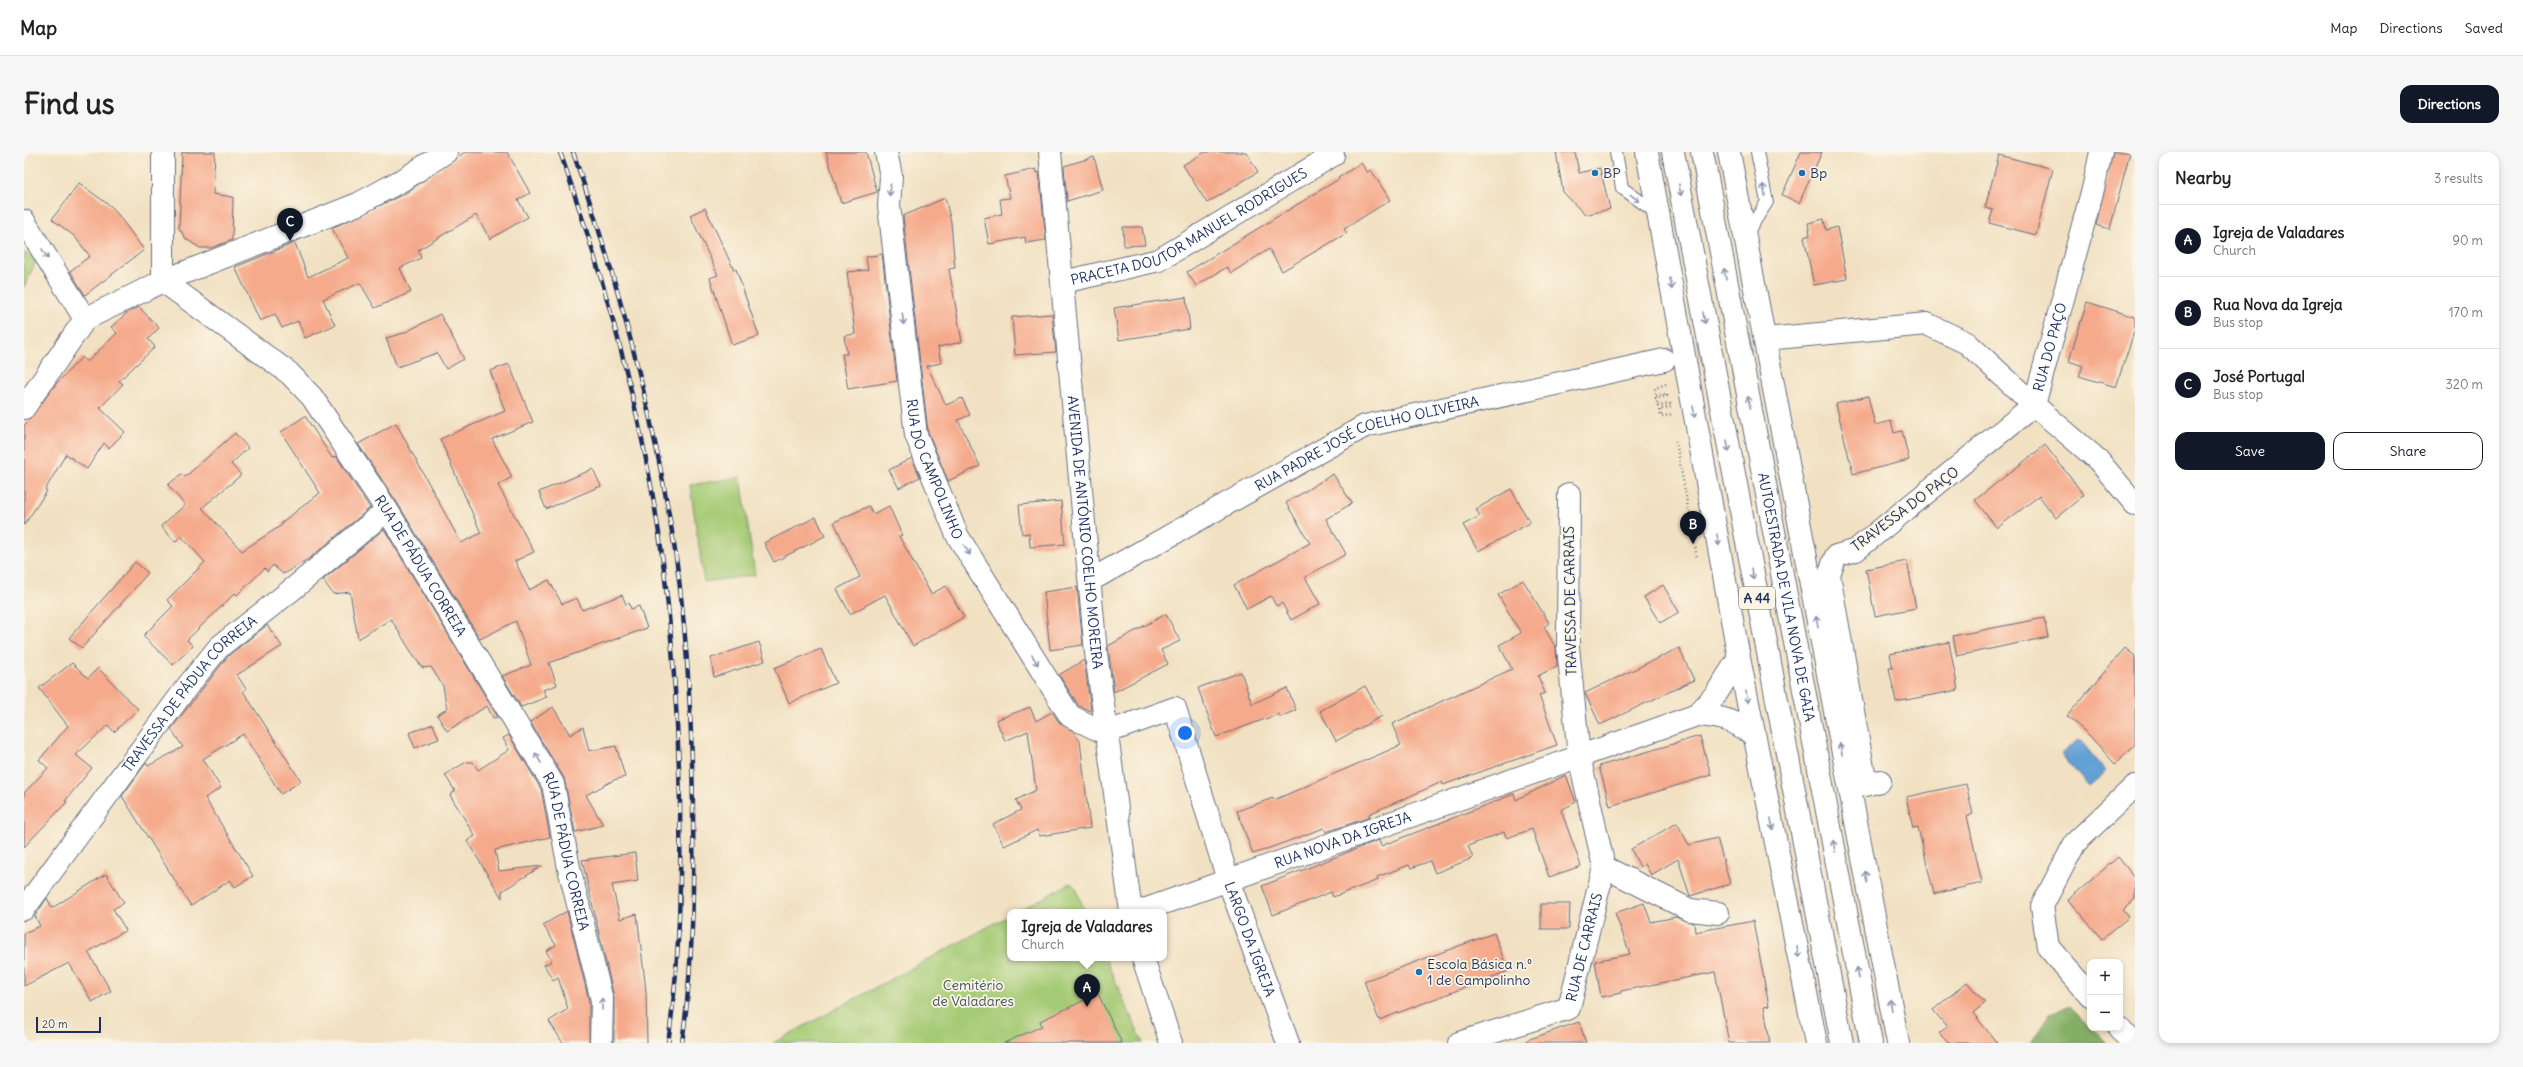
<!DOCTYPE html>
<meta charset="utf-8">
<style>
:root{--surface:#fff;--page:#f6f6f6;--text:#222;--muted:#767676;--line:#e0e0e0;--accent:#111827}
body{margin:0;font-family:Delius,sans-serif;background:var(--page);color:var(--text)}
.controls{position:absolute;right:12px;bottom:12px;display:grid;overflow:hidden;border-radius:8px;box-shadow:0 2px 6px #0003}
.controls button{width:36px;height:36px;display:grid;place-items:center;padding:0;border:0;border-bottom:1px solid var(--line);background:var(--surface);color:var(--text);font:20px sans-serif}
.scale{position:absolute;left:12px;bottom:10px;width:65px;box-sizing:border-box;padding-left:4px;border:2px solid #1b2f5e;border-top:0;font-size:11px;line-height:14px;white-space:nowrap;color:#1b2f5e;-webkit-text-stroke:3px #fcf5e5;paint-order:stroke}
.you{position:absolute;left:1161px;top:581px;width:14px;height:14px;margin:-10px;border:3px solid #fff;border-radius:50%;background:#1a73e8;box-shadow:0 0 0 6px #1a73e833}
.badge{display:grid;place-items:center;width:26px;height:26px;border-radius:50%;background:var(--accent);color:#fff;font-size:13px;font-weight:700}
.pin{position:absolute;translate:-50% -33px;filter:drop-shadow(0 1px 2px #0008)}
.pin::after{content:'';position:absolute;top:21px;width:14px;height:12px;background:inherit;clip-path:polygon(0 0,100% 0,50% 100%)}
.popup{position:absolute;left:983px;top:757px;width:160px;height:52px;box-sizing:border-box;display:grid;place-content:center;border-radius:8px;background:var(--surface);filter:drop-shadow(0 1px 3px #0005);font-size:13px;white-space:nowrap;color:var(--muted)}
.popup b{font-size:15px;color:var(--text)}
.popup::after{content:'';position:absolute;left:50%;top:100%;margin-left:-8px;border:8px solid transparent;border-top-color:var(--surface)}
.list{margin:0;padding:0;list-style:none}
h2{display:flex;justify-content:space-between;align-items:center;height:52px;margin:0;padding:0 16px;font-size:17px}
h2 small{font-size:13px;font-weight:400;color:var(--muted)}
.list li{display:grid;grid-template-columns:26px 1fr auto;gap:12px;align-items:center;box-sizing:border-box;height:72px;padding:0 16px;border-top:1px solid var(--line)}
.list b{display:block;font-size:15px;white-space:nowrap}
.list p{margin:0;font-size:13px;white-space:nowrap;color:var(--muted)}
.list em{font-size:13px;font-style:normal;color:var(--muted)}
.actions{display:flex;gap:8px;padding:12px 16px}
.actions a{flex:1;padding:9px 0;border:1px solid var(--accent);border-radius:12px;text-align:center;font-size:14px;color:var(--accent)}
.actions .main{background:var(--accent);color:#fff}
.map{position:relative;flex:none;width:2111px;height:891px;overflow:hidden;border-radius:12px}
header{display:flex;align-items:center;gap:24px;box-sizing:border-box;height:56px;padding:0 20px;background:var(--surface);border-bottom:1px solid var(--line)}
header strong{font-size:19px}
nav{display:flex;gap:22px;margin-inline-start:auto;font-size:14px}
.intro{display:flex;align-items:center;justify-content:space-between;box-sizing:border-box;height:96px;padding:0 24px}
h1{margin:0;font-size:28px}
.button{padding:10px 18px;border-radius:12px;background:var(--accent);color:#fff;font-size:14px;font-weight:700}
main{display:flex;gap:24px;padding:0 24px}
aside{flex:1;background:var(--surface);border-radius:12px;box-shadow:0 2px 6px #0003}
.map>svg:first-child{display:block}
</style>
<header>
<strong>Map</strong>
<nav><a>Map</a><a>Directions</a><a>Saved</a></nav>
</header>
<div class="intro"><h1>Find us</h1><a class="button">Directions</a></div>
<main>
<div class="map">
<svg width="2111" height="891" viewBox="0 0 2111 891">
<rect width="100%" height="100%" fill="#fcf5e5"/>
<filter id="ink" filterUnits="userSpaceOnUse"><feTurbulence type="fractalNoise" baseFrequency=".025" numOctaves="2"/><feDisplacementMap in="SourceGraphic" scale="8" xChannelSelector="R" yChannelSelector="G"/><feConvolveMatrix kernelMatrix="1 2 1 2 8 2 1 2 1" color-interpolation-filters="sRGB"/></filter>
<filter id="wash" filterUnits="userSpaceOnUse"><feTurbulence type="fractalNoise" baseFrequency=".012" numOctaves="4" result="noise"/><feDisplacementMap in="SourceGraphic" scale="16" xChannelSelector="R" yChannelSelector="G"/><feGaussianBlur stdDeviation="0.9" result="paint"/><feColorMatrix in="noise" values="0 0 0 0 0 0 0 0 0 0 0 0 0 0 0 0 0 1.4 0 .05"/><feComposite in="paint" operator="in"/></filter>
<g filter="url(#wash)">
<rect width="100%" height="100%" fill="#f1e1c2"/>
<!-- green -->
<g fill="#a5ca74" stroke="#607c69">
<polygon points="0,101 13,107 0,135"/>
<polygon points="717,325 731,423 680,430 666,333"/>
<polygon points="1047,731 1052,736 1061,760 992,760"/>
<polygon points="986,763 986,806 1081,806 1119,891 749,891"/>
</g>
<!-- forest -->
<polygon fill="#84ae66" stroke="#506e62" points="2046,854 2082,891 2006,891 2026,861"/>
<!-- water -->
<polygon fill="#63a1d5" stroke="#3f689a" points="2055,587 2082,619 2064,634 2037,602"/>
<g id="blocks">
<!-- building -->
<g fill="#f5aa8c">
<polygon points="158,0 191,0 189,42 209,45 208,88 187,96 176,96 162,87 155,76"/>
<polygon points="441,0 483,0 506,41 494,48 504,65 466,87 452,63 394,98 397,106 376,116 387,140 351,156 336,131 299,147 311,173 281,186 274,169 258,176 251,162 236,169 211,115 271,91 284,125 324,106 308,76 380,42"/>
<polygon points="802,0 842,0 853,40 817,51"/>
<polygon points="1181,0 1222,0 1234,20 1183,51 1159,13"/>
<polygon points="1532,0 1551,0 1555,21 1576,16 1586,57 1561,63 1539,40"/>
<polygon points="1777,0 1798,0 1775,51 1758,43"/>
<polygon points="2089,0 2106,0 2086,77 2072,73"/>
<polygon points="1975,3 2029,17 2012,83 1965,71 1969,58 1961,56"/>
<polygon points="1070,5 1079,38 1043,49 1040,14"/>
<polygon points="1337,11 1343,20 1347,18 1366,48 1320,77 1323,81 1258,119 1245,97 1207,121 1203,115 1172,134 1163,120 1315,27 1314,26"/>
<polygon points="1012,17 1013,21 1015,20 1022,88 1002,91 1001,85 965,92 960,66 978,62 976,47 986,46 981,24"/>
<polygon points="55,31 89,56 120,98 61,143 46,119 66,104 50,84 28,67"/>
<polygon points="921,46 927,70 931,116 925,117 938,190 914,195 917,211 903,214 922,253 938,246 946,263 934,268 956,314 924,329 904,280 879,64"/>
<polygon points="681,56 710,118 712,117 735,184 708,193 686,126 694,123 666,63"/>
<polygon points="1800,67 1802,78 1813,75 1823,127 1790,133 1780,85 1786,83 1784,71"/>
<polygon points="1099,75 1118,75 1121,93 1100,94"/>
<polygon points="858,102 873,229 824,237 818,202 823,202 820,184 831,182 823,120 844,118 842,105"/>
<polygon points="1162,145 1166,177 1095,188 1090,156"/>
<polygon points="2063,150 2111,165 2111,177 2092,235 2055,224 2059,214 2045,209"/>
<polygon points="115,155 135,176 124,187 131,195 95,229 99,232 76,256 101,280 85,296 80,291 63,317 42,302 21,338 23,339 0,373 0,274 32,232 58,205 63,210 93,181 87,175 103,161"/>
<polygon points="416,162 440,207 422,217 413,201 373,215 362,186 380,181"/>
<polygon points="1028,162 1032,200 991,203 988,165"/>
<polygon points="485,212 509,270 468,287 488,325 474,333 510,400 491,409 505,438 525,428 538,452 553,446 558,458 598,443 602,452 605,451 607,457 615,454 623,476 525,511 533,533 519,538 523,545 497,555 478,524 507,513 492,469 456,487 374,352 334,292 372,271 437,391 457,381 416,287 481,259 466,219"/>
<polygon points="1844,244 1851,273 1867,269 1870,281 1878,279 1885,308 1829,322 1812,252"/>
<polygon points="281,264 308,306 312,304 346,356 286,406 259,422 249,413 243,420 241,416 213,443 211,441 163,488 169,494 149,513 119,484 149,454 143,448 181,410 157,384 151,390 137,374 161,353 144,333 157,322 161,325 211,281 224,296 207,312 217,323 178,356 218,399 258,373 257,371 296,341 257,280"/>
<polygon points="2021,293 2060,343 2032,366 2015,344 1973,376 1951,348"/>
<polygon points="888,306 896,325 875,336 865,318"/>
<polygon points="569,317 577,334 522,357 515,340"/>
<polygon points="1309,322 1328,351 1302,367 1322,402 1281,425 1296,452 1267,468 1258,451 1252,454 1247,444 1223,457 1210,433 1286,391 1262,351"/>
<polygon points="1487,337 1506,371 1454,399 1439,373 1456,364 1452,357"/>
<polygon points="1037,349 1041,392 1006,395 1005,381 998,382 995,353"/>
<polygon points="845,354 849,362 865,354 878,383 875,384 907,442 922,434 940,465 889,494 861,443 826,462 813,437 836,425 810,370"/>
<polygon points="792,365 801,384 750,410 740,391"/>
<polygon points="360,377 474,565 469,566 463,554 423,579 413,563 423,557 419,534 407,515 399,516 391,506 367,467 334,487 326,440 309,442 299,428"/>
<polygon points="1883,409 1892,456 1851,464 1842,417"/>
<polygon points="111,410 124,421 58,496 45,486"/>
<polygon points="1499,428 1525,471 1520,475 1532,496 1533,514 1514,524 1521,541 1515,543 1533,593 1419,633 1418,630 1345,662 1346,665 1302,680 1300,676 1229,702 1213,659 1249,646 1250,648 1377,593 1368,572 1488,517 1475,493 1497,481 1474,443"/>
<polygon points="1639,433 1655,460 1636,471 1620,445"/>
<polygon points="1053,435 1059,493 1026,498 1020,440"/>
<polygon points="1142,462 1156,489 1137,498 1144,512 1090,540 1084,494"/>
<polygon points="2020,466 2024,485 1933,504 1929,484"/>
<polygon points="243,473 258,494 213,523 222,537 219,539 277,629 257,642 219,582 179,607 197,636 181,646 229,724 211,735 206,728 167,754 98,644 122,611 124,614 159,595 147,577 204,504"/>
<polygon points="735,490 741,509 690,525 687,506"/>
<polygon points="1925,490 1934,538 1872,550 1865,516 1869,516 1866,502"/>
<polygon points="1655,496 1670,528 1576,573 1561,541"/>
<polygon points="2101,496 2111,504 2111,594 2091,612 2066,584 2043,564"/>
<polygon points="797,497 812,531 765,551 750,516"/>
<polygon points="1060,508 1067,558 1067,559 1055,554 1035,523"/>
<polygon points="48,511 64,526 74,516 114,557 90,580 84,573 52,603 68,616 41,649 43,650 0,695 0,641 24,616 15,608 44,574 15,536"/>
<polygon points="1217,520 1228,552 1263,536 1272,558 1256,565 1255,562 1192,585 1174,536"/>
<polygon points="1341,534 1358,564 1312,589 1296,559"/>
<polygon points="529,555 546,583 559,575 565,599 592,594 601,625 590,628 562,643 579,673 551,680 540,626 506,570"/>
<polygon points="1006,555 1012,569 1028,560 1036,571 1049,579 1056,589 1066,676 1016,684 1013,678 980,694 969,672 997,658 992,648 1012,638 1004,579 981,589 972,568"/>
<polygon points="409,572 415,587 391,596 385,581"/>
<polygon points="485,583 517,637 526,685 471,698 475,719 518,714 478,739 478,746 443,689 451,684 426,643 431,639 421,623 442,610 449,610 454,618 485,598 479,586"/>
<polygon points="1676,584 1687,623 1586,654 1575,614"/>
<polygon points="1542,623 1552,650 1537,658 1557,714 1525,725 1508,677 1483,686 1480,680 1444,694 1449,706 1411,721 1406,709 1387,716 1385,713 1353,725 1354,728 1309,745 1307,740 1249,763 1238,734 1355,688 1357,694 1490,642 1492,648"/>
<polygon points="1942,632 1949,662 1943,664 1958,731 1910,742 1894,675 1889,676 1882,645"/>
<polygon points="1653,671 1665,693 1693,686 1706,732 1666,744 1654,707 1627,723 1621,712 1616,715 1607,697"/>
<polygon points="611,701 614,729 588,733 596,767 613,762 622,839 623,891 590,891 590,845 558,708"/>
<polygon points="2094,705 2111,726 2111,747 2099,758 2105,765 2078,787 2044,748"/>
<polygon points="82,722 100,751 89,757 102,778 64,800 87,839 68,850 45,811 0,834 0,781 16,774 11,764 23,746 28,756"/>
<polygon points="1620,751 1627,770 1652,765 1670,771 1671,780 1729,769 1745,854 1740,855 1746,891 1705,891 1691,820 1597,839 1597,841 1577,845 1571,809 1606,802 1591,761"/>
<polygon points="1517,752 1546,752 1545,777 1517,777"/>
<polygon points="543,759 565,849 565,891 539,891 525,869 544,857 534,825 529,828 520,813 528,809 522,799 532,793 519,773"/>
<polygon points="1470,781 1484,819 1355,868 1340,829"/>
<polygon points="1943,830 1961,851 1949,861 1973,891 1924,891 1915,881 1923,875 1909,858"/>
<polygon points="1074,842 1098,891 980,891 1018,874 1016,869"/>
<polygon points="1555,870 1562,891 1503,891 1503,888"/>
</g>
</g>
</g>
<g filter="url(#ink)">
<use href="#blocks" fill-opacity="0" stroke="#666d81" stroke-width="1"/>
<g fill="none" stroke-linecap="round" stroke-linejoin="round">
<!-- minor-tunnel -->
<polyline stroke="#c6bdae" stroke-width="22" stroke-dasharray="22 11" stroke-linecap="butt" points="1641,207 1752,186"/>
<defs>
<g id="service">
<polyline points="1592,0 1598,36 1634,62"/>
<polyline points="1721,84 1743,50 1733,0"/>
</g>
<g id="minor">
<path id="s1" d="M862 0 867 24 865 54 892 283 933 383 1046 564 1081 581 1151 556 1204 728 1264 891"/>
<polyline points="0,69 61,167"/>
<path id="s2" d="M139 129 265 221 288 245 363 358 529 632 545 716 578 848 577 891"/>
<path id="s3" d="M1039 130 1135 108 1309 3"/>
<polyline points="1752,186 1903,172 1943,191 2010,253 2074,308 2111,352"/>
<path id="s4" d="M2010 253 2070 33 2077 0"/>
<path id="s5" d="M1067 428 1341 274 1640 208"/>
<polyline points="1673,563 1692,542 1715,506"/>
<polyline points="1856,629 1842,633 1805,423 1812,404 1832,398 2010,253"/>
<polyline points="1580,715 1666,758 1694,761"/>
<path id="s6" d="M0 757 162 536 195 495 270 436 363 358"/>
<path id="s7" d="M1114 760 1673 563C1698 565 1709 568 1730 583"/>
<polyline points="2066,843 2024,795 2018,754 2051,691 2111,634"/>
<polyline points="2095,876 2108,891"/>
<path id="s8" d="M1435 891 1545 856 1580 715 1555 604 1544 495 1545 342"/>
</g>
<g id="tertiary">
<path id="s9" d="M1026 0 1072 501 1107 760"/>
<polyline points="139,129 139,0"/>
<polyline points="1119,806 1147,891"/>
</g>
<polyline id="secondary" points="0,256 61,167 139,129 334,52 382,26 422,0"/>
<g id="motorway">
<polyline points="1623,0 1715,506 1792,891"/>
<polyline points="1649,0 1818,891"/>
<path id="s10" d="M1678 0 1847 891"/>
<polyline points="1705,0 1874,891"/>
</g>
</defs>
<!-- service casing -->
<use href="#service" stroke="#666d81" stroke-width="14"/>
<!-- minor casing -->
<use href="#minor" stroke="#666d81" stroke-width="24"/>
<!-- tertiary casing -->
<use href="#tertiary" stroke="#666d81" stroke-width="24"/>
<!-- secondary casing -->
<use href="#secondary" stroke="#666d81" stroke-width="24"/>
<!-- motorway casing -->
<use href="#motorway" stroke="#666d81" stroke-width="24"/>
<!-- path -->
<g stroke="#666d81" stroke-width="2.5" stroke-dasharray="1 3" stroke-linecap="butt">
<polyline points="1642,232 1631,236 1632,244 1643,242 1643,244 1632,246 1634,254 1646,252 1647,255 1636,257 1637,265 1649,262"/>
<polyline points="1652,289 1673,406"/>
</g>
<!-- service -->
<use href="#service" stroke="#fff" stroke-width="12"/>
<!-- minor -->
<use href="#minor" stroke="#fff" stroke-width="22"/>
<!-- tertiary -->
<use href="#tertiary" stroke="#fff" stroke-width="22"/>
<!-- secondary -->
<use href="#secondary" stroke="#fff" stroke-width="22"/>
<!-- motorway -->
<use href="#motorway" stroke="#fff" stroke-width="22"/>
<defs>
<g id="rail">
<path d="M536 0C582 131 621 272 639 410 649 490 654 570 656 650 657 731 656 811 644 891"/>
<path d="M549 0C595 132 631 267 652 405 664 489 668 575 669 659 670 736 669 815 658 891"/>
</g>
</defs>
<!-- rail casing -->
<use href="#rail" stroke="#1b2f5e" stroke-width="4.5"/>
<!-- rail -->
<use href="#rail" stroke="#fcf5e5" stroke-width="3" stroke-dasharray="9" stroke-linecap="butt"/>
</g>
<!-- one-way arrows -->
<defs><path id="oneway-shaft" d="M-6 0H5M1.5-3L5.5 0L1.5 3" fill="none" stroke-width="1.6" stroke-linecap="round" stroke-linejoin="round"/></defs>
<g stroke="#8d97ae">
<use href="#oneway-shaft" transform="translate(866 38) rotate(95)"/>
<use href="#oneway-shaft" transform="translate(1656 38) rotate(79)"/>
<use href="#oneway-shaft" transform="translate(1740 38) rotate(-101)"/>
<use href="#oneway-shaft" transform="translate(1611 46) rotate(37)"/>
<use href="#oneway-shaft" transform="translate(21 102) rotate(58)"/>
<use href="#oneway-shaft" transform="translate(1701 122) rotate(-101)"/>
<use href="#oneway-shaft" transform="translate(1647 132) rotate(80)"/>
<use href="#oneway-shaft" transform="translate(1680 166) rotate(79)"/>
<use href="#oneway-shaft" transform="translate(879 167) rotate(83)"/>
<use href="#oneway-shaft" transform="translate(1725 250) rotate(-101)"/>
<use href="#oneway-shaft" transform="translate(1670 260) rotate(80)"/>
<use href="#oneway-shaft" transform="translate(1704 294) rotate(79)"/>
<use href="#oneway-shaft" transform="translate(1694 388) rotate(80)"/>
<use href="#oneway-shaft" transform="translate(943 398) rotate(58)"/>
<use href="#oneway-shaft" transform="translate(1728 422) rotate(79)"/>
<use href="#oneway-shaft" transform="translate(1793 470) rotate(-100)"/>
<use href="#oneway-shaft" transform="translate(1011 508) rotate(58)"/>
<use href="#oneway-shaft" transform="translate(1723 545) rotate(79)"/>
<use href="#oneway-shaft" transform="translate(1817 597) rotate(-101)"/>
<use href="#oneway-shaft" transform="translate(514 606) rotate(-120)"/>
<use href="#oneway-shaft" transform="translate(1748 672) rotate(79)"/>
<use href="#oneway-shaft" transform="translate(1810 694) rotate(-101)"/>
<use href="#oneway-shaft" transform="translate(1842 725) rotate(-101)"/>
<use href="#oneway-shaft" transform="translate(1774 800) rotate(79)"/>
<use href="#oneway-shaft" transform="translate(1834 821) rotate(-101)"/>
<use href="#oneway-shaft" transform="translate(578 852) rotate(-92)"/>
<use href="#oneway-shaft" transform="translate(1867 853) rotate(-100)"/>
</g>
</g>
<!-- markers -->
<g fill="#1f6fb2" stroke="#fcf5e5" stroke-width="1.5">
<circle cx="1571" cy="21" r="4"/>
<circle cx="1778" cy="21" r="4"/>
<circle cx="1395" cy="820" r="4"/>
</g>
<g text-anchor="middle" stroke-width="3.5" stroke-linejoin="round" paint-order="stroke">
<!-- shield labels -->
<rect fill="#fcf5e5" stroke="#5e6a86" stroke-width="1" x="1715" y="435" width="36" height="22" rx="3"/>
<g font-size="13" font-weight="bold" fill="#1b2f5e">
<text x="1733" y="451">A 44</text>
</g>
<!-- poi labels -->
<g font-size="14" fill="#1b2f5e" stroke="#fcf5e5" text-anchor="start">
<text x="1579" y="26">BP</text>
<text x="1786" y="26">Bp</text>
<text x="1403" y="817">Escola Básica n.º<tspan x="1403" dy="16">1 de Campolinho</tspan></text>
</g>
<!-- street labels -->
<g font-size="14" fill="#1b2f5e" stroke="#fcf5e5">
<text dy="5" stroke="none"><textPath href="#s3" startOffset="139">PRACETA DOUTOR MANUEL RODRIGUES</textPath></text>
<text dy="5" stroke="none"><textPath href="#s4" startOffset="60">RUA DO PAÇO</textPath></text>
<text dy="5" stroke="none"><textPath href="#s5" startOffset="310">RUA PADRE JOSÉ COELHO OLIVEIRA</textPath></text>
<text dy="5" stroke="none"><textPath href="#s1" startOffset="323">RUA DO CAMPOLINHO</textPath></text>
<text transform="translate(1881 357) rotate(-37)" y="5">TRAVESSA DO PAÇO</text>
<text dy="5" stroke="none"><textPath href="#s9" startOffset="382">AVENIDA DE ANTÓNIO COELHO MOREIRA</textPath></text>
<text dy="5" stroke="none"><textPath href="#s2" startOffset="390">RUA DE PÁDUA CORREIA</textPath></text>
<text dy="5" stroke="none"><textPath href="#s10" startOffset="453">AUTOESTRADA DE VILA NOVA DE GAIA</textPath></text>
<text transform="translate(1546 449) rotate(-91)" y="5">TRAVESSA DE CARRAIS</text>
<text dy="5" stroke="none"><textPath href="#s6" startOffset="272">TRAVESSA DE PÁDUA CORREIA</textPath></text>
<text dy="5" stroke="none"><textPath href="#s7" startOffset="217">RUA NOVA DA IGREJA</textPath></text>
<text dy="5" stroke="none"><textPath href="#s2" startOffset="714">RUA DE PÁDUA CORREIA</textPath></text>
<text dy="5" stroke="none"><textPath href="#s1" startOffset="963">LARGO DA IGREJA</textPath></text>
<text dy="5" stroke="none"><textPath href="#s8" startOffset="178">RUA DE CARRAIS</textPath></text>
</g>
<!-- park labels -->
<g font-size="14" fill="#3e5664" stroke="#fcf5e5">
<text x="949" y="838">Cemitério<tspan x="949" dy="16">de Valadares</tspan></text>
</g>
</g>
</svg>
<div class="controls">
<button>+</button>
<button>−</button>
</div>
<div class="scale">20 m</div>
<div class="you"></div>
<div class="pin badge" style="left:1063px;top:855px">A</div>
<div class="popup"><b>Igreja de Valadares</b>Church</div>
<div class="pin badge" style="left:1669px;top:392px">B</div>
<div class="pin badge" style="left:266px;top:89px">C</div>
</div>
<aside>
<h2>Nearby<small>3 results</small></h2>
<ul class="list">
<li><span class="badge">A</span><div><b>Igreja de Valadares</b><p>Church</p></div><em>90 m</em></li>
<li><span class="badge">B</span><div><b>Rua Nova da Igreja</b><p>Bus stop</p></div><em>170 m</em></li>
<li><span class="badge">C</span><div><b>José Portugal</b><p>Bus stop</p></div><em>320 m</em></li>
</ul>
<div class="actions"><a class="main">Save</a><a>Share</a></div>
</aside>
</main>
